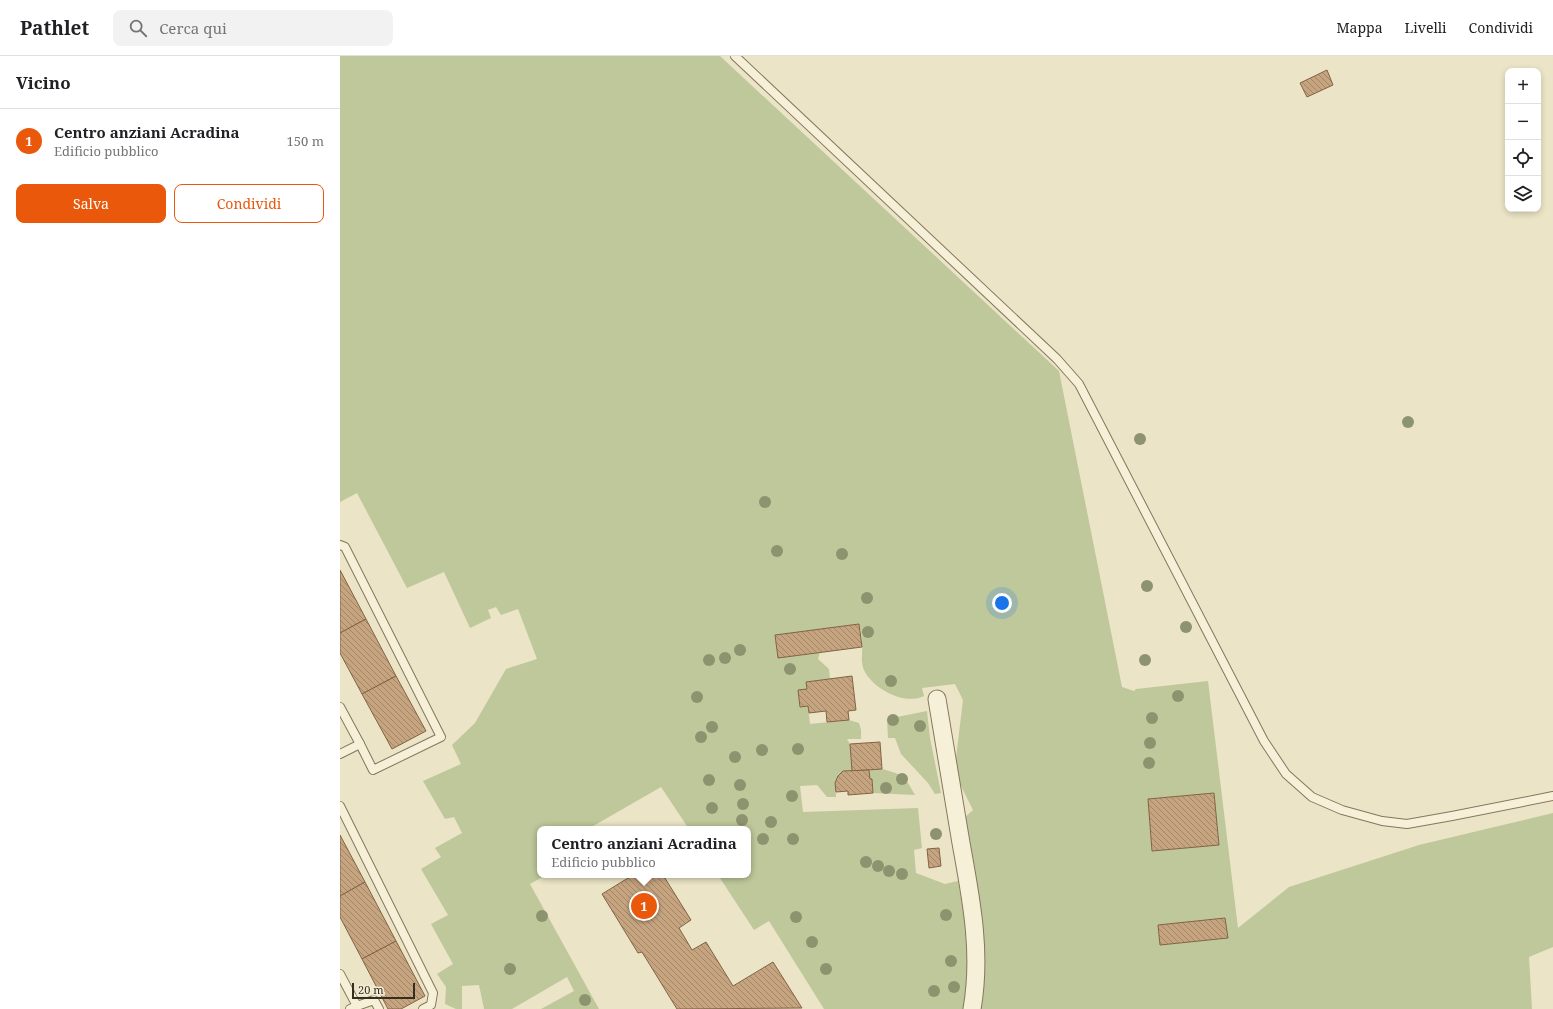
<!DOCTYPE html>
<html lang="it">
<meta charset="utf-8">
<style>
:root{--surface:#fff;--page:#f2f2f2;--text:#202124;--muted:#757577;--line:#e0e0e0;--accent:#ea580c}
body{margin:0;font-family:"Noto Serif",serif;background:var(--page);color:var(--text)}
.controls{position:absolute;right:12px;top:12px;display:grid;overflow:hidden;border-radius:8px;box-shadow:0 2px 6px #0003}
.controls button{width:36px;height:36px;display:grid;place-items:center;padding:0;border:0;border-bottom:1px solid var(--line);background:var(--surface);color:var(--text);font:20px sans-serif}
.scale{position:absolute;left:12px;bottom:10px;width:63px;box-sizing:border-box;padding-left:4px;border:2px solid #362d20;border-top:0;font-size:11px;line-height:14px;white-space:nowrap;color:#362d20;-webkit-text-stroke:3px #f3edd5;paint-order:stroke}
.you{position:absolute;left:662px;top:547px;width:14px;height:14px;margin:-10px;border:3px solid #fff;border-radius:50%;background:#1a73e8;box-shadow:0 0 0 6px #1a73e833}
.badge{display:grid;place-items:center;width:26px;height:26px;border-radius:50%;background:var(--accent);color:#fff;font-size:13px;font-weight:700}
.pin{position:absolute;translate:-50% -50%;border:2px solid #fff;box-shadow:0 1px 4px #0006}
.popup{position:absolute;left:197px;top:770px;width:214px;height:52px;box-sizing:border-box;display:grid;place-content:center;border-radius:8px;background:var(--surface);filter:drop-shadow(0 1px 3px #0005);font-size:13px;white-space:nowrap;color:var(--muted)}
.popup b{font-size:15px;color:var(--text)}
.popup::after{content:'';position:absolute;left:50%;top:100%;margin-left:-8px;border:8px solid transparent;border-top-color:var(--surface)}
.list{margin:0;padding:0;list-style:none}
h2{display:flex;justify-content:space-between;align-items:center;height:52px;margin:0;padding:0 16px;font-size:17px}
h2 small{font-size:13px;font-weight:400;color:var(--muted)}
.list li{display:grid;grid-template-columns:26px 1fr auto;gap:12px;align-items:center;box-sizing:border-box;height:64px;padding:0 16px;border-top:1px solid var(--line)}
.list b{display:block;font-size:15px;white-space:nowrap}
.list p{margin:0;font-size:13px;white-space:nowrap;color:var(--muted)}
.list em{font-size:13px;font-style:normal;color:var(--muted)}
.actions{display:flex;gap:8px;padding:12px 16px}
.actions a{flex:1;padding:9px 0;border:1px solid var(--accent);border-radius:8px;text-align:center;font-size:14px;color:var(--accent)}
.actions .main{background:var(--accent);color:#fff}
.icon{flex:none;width:22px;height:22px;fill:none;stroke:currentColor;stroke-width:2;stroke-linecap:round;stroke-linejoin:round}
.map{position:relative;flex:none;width:1213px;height:953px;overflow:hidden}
header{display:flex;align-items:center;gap:24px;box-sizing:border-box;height:56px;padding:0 20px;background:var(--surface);border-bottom:1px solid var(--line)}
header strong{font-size:19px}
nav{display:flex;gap:22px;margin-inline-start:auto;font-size:14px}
.search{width:280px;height:36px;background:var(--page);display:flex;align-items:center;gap:10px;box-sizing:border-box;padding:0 14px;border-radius:8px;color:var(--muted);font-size:15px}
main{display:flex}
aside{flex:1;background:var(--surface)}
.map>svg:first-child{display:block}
</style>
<header>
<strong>Pathlet</strong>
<div class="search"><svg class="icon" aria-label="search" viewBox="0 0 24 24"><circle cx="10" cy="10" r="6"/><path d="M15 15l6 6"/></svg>Cerca qui</div>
<nav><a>Mappa</a><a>Livelli</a><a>Condividi</a></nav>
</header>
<main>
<aside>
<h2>Vicino<small></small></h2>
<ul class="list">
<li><span class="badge">1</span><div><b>Centro anziani Acradina</b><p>Edificio pubblico</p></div><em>150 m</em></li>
</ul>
<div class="actions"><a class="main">Salva</a><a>Condividi</a></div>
</aside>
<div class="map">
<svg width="1213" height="953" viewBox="0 0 1213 953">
<defs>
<pattern id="building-back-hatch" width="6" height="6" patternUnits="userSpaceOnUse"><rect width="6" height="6" fill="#c6a47f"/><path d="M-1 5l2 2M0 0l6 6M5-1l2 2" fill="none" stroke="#a28668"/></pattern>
</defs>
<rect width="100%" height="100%" fill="#ebe4c6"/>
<!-- green -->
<g fill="#bec89b" fill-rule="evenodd">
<path d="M0 0H380L719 315 782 631 794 635 796 633 868 625 898 872 949 831 1079 789 1213 757V891L1189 901 1192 953H639L642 930 640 846 624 762 633 754 620 728 616 702 623 644 615 628 582 632 584 640C564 650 532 632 524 614 520 605 523 598 522 589 522 582 521 575 519 568L435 580 438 602 480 596 478 603 489 613 490 623 466 626 467 633 458 634 460 651 468 650 470 668 509 664 519 667 521 674V683H507L510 688 512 715H503C494 725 496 729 496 741H487L477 729 460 730 463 756 578 752 582 792 574 794 576 817 605 828 618 825 622 848 627 853 631 871 627 953H484L429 865 414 874 378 819H408V773H349L321 731 248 773H200V819H206L190 828 259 953H201L234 935 227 921 172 953H144L139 929 122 930V953H116L105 948 106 931 97 918 113 908 91 868 108 859 81 813 101 801 95 792 122 777 114 761 105 763 83 725 121 708 112 689 135 667 166 613 197 603 178 553 161 559 156 551 148 554 151 562 130 572 104 516 67 532 17 437 0 446ZM874 737 879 789 812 795 808 743ZM885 862 888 882 820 889 818 870Z"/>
<polygon points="587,655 590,682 601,737 595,738 588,727 561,698 555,682 548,682 547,663"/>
<path d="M542 713C564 719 564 719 575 739L533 737 532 723H530L529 714Z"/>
</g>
<!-- building -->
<g fill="url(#building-back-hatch)" stroke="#826345">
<polygon points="987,14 993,29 967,41 960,27"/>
<polygon points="0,514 26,563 0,577"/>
<polygon points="26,563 56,620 22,638 0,597 0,577"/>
<polygon points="519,568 522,591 438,602 435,579"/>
<polygon points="56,620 86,675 52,693 22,638"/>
<polygon points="512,620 516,654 508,655 509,664 487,666 486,655 469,657 468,650 460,651 458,634 467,633 466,626"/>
<polygon points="540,686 542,713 512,715 510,688"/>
<polygon points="529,714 530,723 532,723 533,737 508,739 508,735 496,736 495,727 498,720 503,715"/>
<polygon points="874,737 879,789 812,795 808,743"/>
<polygon points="0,779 25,826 0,840"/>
<polygon points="599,792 601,810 589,812 587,793"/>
<polygon points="293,819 323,819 351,864 339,872 352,894 366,886 393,930 433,906 462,952 337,953 302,896 298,897 262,838"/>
<polygon points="25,826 56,885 22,903 0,861 0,840"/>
<polygon points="885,862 888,882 820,889 818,869"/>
<polygon points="56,885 85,940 61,953 48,953 22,903"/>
</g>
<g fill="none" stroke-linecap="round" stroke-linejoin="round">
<defs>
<g id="service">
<polyline points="395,0 717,303 739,328 924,685 946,718 972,741 1002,754 1042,765 1067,768 1112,760 1213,740"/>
<polyline points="0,489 5,491 101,681 33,714 20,688"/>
<polyline points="0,651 20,688 0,698"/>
<polyline points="0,750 93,937 91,949 83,953"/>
<polyline points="0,918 17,950 10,953"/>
<polyline points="17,950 34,944 39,953"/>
</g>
<path id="minor" d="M597 643C605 691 613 739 621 787 631 842 642 897 632 953"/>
</defs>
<!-- service casing -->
<use href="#service" stroke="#85765d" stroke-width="10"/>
<!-- minor casing -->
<use href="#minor" stroke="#85765d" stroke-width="19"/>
<!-- service -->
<use href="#service" stroke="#f6f0d9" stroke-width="8"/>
<!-- minor -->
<use href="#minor" stroke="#f6f0d9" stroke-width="17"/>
</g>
<!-- trees -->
<g fill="#8e936f">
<circle cx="1068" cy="366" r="6"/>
<circle cx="800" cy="383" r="6"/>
<circle cx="425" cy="446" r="6"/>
<circle cx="437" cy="495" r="6"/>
<circle cx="502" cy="498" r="6"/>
<circle cx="807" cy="530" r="6"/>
<circle cx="527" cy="542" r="6"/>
<circle cx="846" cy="571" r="6"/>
<circle cx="528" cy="576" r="6"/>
<circle cx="400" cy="594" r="6"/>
<circle cx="385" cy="602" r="6"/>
<circle cx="369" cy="604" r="6"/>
<circle cx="805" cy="604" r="6"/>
<circle cx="450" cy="613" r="6"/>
<circle cx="551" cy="625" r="6"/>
<circle cx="838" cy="640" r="6"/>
<circle cx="357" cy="641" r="6"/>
<circle cx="812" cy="662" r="6"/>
<circle cx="553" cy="664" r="6"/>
<circle cx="580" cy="670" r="6"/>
<circle cx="372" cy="671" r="6"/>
<circle cx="361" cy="681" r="6"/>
<circle cx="810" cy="687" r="6"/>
<circle cx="458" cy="693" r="6"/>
<circle cx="422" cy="694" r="6"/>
<circle cx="395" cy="701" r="6"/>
<circle cx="809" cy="707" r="6"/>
<circle cx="562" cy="723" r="6"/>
<circle cx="369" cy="724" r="6"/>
<circle cx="400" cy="729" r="6"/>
<circle cx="546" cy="732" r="6"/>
<circle cx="452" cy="740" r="6"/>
<circle cx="403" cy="748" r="6"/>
<circle cx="372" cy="752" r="6"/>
<circle cx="402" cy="764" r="6"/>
<circle cx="431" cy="766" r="6"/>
<circle cx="596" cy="778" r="6"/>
<circle cx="423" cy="783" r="6"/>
<circle cx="453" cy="783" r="6"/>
<circle cx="526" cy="806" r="6"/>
<circle cx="538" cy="810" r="6"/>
<circle cx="549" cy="815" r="6"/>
<circle cx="562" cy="818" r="6"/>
<circle cx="606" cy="859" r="6"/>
<circle cx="202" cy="860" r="6"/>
<circle cx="456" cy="861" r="6"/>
<circle cx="472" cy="886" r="6"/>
<circle cx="611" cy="905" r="6"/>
<circle cx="170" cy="913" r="6"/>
<circle cx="486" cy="913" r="6"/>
<circle cx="614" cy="931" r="6"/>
<circle cx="594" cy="935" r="6"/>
<circle cx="245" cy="944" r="6"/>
</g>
</svg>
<div class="controls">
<button>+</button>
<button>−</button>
<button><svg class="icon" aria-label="locate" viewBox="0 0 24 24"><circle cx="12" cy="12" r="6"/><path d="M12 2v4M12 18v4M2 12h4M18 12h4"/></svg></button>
<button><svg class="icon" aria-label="layers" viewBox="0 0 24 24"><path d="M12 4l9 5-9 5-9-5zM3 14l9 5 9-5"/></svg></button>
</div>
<div class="scale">20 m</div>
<div class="you"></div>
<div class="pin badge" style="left:304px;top:850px">1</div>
<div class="popup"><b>Centro anziani Acradina</b>Edificio pubblico</div>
</div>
</main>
